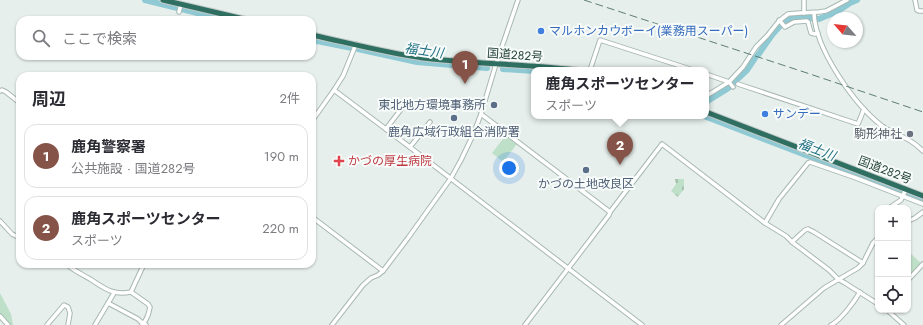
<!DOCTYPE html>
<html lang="ja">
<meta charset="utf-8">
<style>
:root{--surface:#fff;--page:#f7f7f7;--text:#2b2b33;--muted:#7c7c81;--line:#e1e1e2;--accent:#855347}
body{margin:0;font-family:Jost,"Noto Sans JP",sans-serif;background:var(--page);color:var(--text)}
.controls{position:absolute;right:12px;bottom:12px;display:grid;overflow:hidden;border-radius:8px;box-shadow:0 1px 3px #0004}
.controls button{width:36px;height:36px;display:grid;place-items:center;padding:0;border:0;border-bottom:1px solid var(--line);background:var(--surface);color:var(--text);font:20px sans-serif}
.compass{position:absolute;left:827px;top:12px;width:36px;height:36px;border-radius:50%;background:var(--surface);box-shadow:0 1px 3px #0004;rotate:298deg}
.you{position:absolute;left:509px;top:168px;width:14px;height:14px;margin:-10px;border:3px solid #fff;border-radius:50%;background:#1a73e8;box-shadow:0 0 0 6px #1a73e833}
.badge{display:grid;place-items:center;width:26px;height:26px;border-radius:50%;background:var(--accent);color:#fff;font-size:13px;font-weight:700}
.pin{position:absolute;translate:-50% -33px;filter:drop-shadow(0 1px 2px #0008)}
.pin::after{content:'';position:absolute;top:21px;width:14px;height:12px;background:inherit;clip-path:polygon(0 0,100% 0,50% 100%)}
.popup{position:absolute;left:531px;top:67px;width:178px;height:52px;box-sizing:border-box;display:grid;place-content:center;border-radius:8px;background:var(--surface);filter:drop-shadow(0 1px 3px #0005);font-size:13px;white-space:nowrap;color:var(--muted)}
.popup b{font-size:15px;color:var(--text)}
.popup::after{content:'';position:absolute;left:50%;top:100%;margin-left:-8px;border:8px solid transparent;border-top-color:var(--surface)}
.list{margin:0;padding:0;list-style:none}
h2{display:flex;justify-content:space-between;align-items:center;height:52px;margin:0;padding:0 16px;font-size:17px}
h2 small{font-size:13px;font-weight:400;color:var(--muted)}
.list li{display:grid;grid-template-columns:26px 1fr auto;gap:12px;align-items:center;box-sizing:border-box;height:64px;margin:0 8px 8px;padding:0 8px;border:1px solid var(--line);border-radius:12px}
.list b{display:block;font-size:15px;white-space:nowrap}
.list p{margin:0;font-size:13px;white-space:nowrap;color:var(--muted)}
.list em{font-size:13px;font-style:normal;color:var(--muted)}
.icon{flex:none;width:22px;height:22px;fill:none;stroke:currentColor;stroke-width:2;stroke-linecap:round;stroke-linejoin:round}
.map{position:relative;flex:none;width:923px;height:325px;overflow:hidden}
.search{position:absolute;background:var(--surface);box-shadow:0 1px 3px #0004;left:16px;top:16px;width:300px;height:44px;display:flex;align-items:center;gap:10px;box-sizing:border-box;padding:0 14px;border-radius:12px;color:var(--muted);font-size:15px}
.panel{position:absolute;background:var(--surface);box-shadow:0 1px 3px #0004;left:16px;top:72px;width:300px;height:196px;border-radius:12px}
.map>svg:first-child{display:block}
</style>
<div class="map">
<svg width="923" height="325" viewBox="0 0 923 325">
<defs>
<pattern id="cemetery-stones" width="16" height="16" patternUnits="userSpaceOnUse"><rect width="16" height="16" fill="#bfe0c8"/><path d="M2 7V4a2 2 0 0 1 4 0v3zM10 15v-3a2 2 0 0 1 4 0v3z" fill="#a4c1ad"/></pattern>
</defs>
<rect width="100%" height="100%" fill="#e6efeb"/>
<!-- green -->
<g fill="#bfe0c8">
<polygon points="506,135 517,144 503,162 492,153"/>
<polygon points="908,251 922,264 912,274 908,270"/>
<polygon points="0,293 11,314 13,325 10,325 0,313"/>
</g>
<!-- cemetery -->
<polygon fill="url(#cemetery-stones)" points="675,179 684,179 684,189 678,197 671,191 676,184"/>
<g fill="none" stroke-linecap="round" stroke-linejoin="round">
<!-- river -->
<g stroke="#8ec9d4" stroke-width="6">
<polyline points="145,0 226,20"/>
<polyline points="312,40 352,48"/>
<polyline points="358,49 417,62 487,68"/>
<polyline points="758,55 772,35 781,25 787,20 801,17 819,19 838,11 850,3 857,0"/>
<polyline points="503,69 534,71"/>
<polyline points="706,102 727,89 747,70 755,58"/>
<polyline points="704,116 837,167 923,202"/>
</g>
<defs>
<g id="minor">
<polyline points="915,0 917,10 919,11 923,11"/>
<polyline points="179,12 181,4"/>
<polyline points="804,13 804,0"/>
<path d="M814 13C815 49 854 104 882 126 890 132 900 135 909 140 914 143 919 147 923 151"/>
<polyline points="779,20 785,27 794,22 807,21 808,22 811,33 815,34 818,33"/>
<polyline points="590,70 600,40 693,70"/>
<polyline points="706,74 729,82 733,87"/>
<polyline points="738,84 858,124 864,109"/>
<polyline points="334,90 411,148 642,325"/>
<polyline points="0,91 2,90 6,92 20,103"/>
<polyline points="706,96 729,82 743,67 756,47 767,36 779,21 788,14 800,13 819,12 826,11 847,0"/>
<polyline points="481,114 610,212"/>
<polyline points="312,121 334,90 343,76 356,44"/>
<polyline points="386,129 405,104"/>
<polyline points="410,147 430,122"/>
<polyline points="889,208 901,200 906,189"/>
<polyline points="312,217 383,271"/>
<polyline points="0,221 12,234 20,238"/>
<polyline points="908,221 915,218 923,212"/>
<polyline points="765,223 779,199 808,163 810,162 856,178 923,204"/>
<polyline points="792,242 805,230 808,229 814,232 863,263"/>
<path d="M67 264 70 267C77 272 83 275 90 279 104 288 113 296 131 292L144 264"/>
<polyline points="908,280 923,264"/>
<path d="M131 292 148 304 150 307C149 313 146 321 142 325"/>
<polyline points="108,303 138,319 141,322 144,323 146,325"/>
<polyline points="887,310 904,325"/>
<polyline points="0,316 8,325"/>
<polyline points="47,325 64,305 68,307 70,313 68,325"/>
<polyline points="95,325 114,293"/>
<polyline points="332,325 363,285 371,278 378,275 383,271 408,238 451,178 461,160 473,135 481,114 496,64 518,0"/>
<polyline points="525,325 609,215 610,212 662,144 765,223 786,236 792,242 829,270 838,279 845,283 878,304"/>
<polyline points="781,325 824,288 858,268 863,263 873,243 878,238"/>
<path d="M831 325C841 320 854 302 860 292"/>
</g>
<g id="highway">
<polyline points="163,0 248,20"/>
<path d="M312 35C349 43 386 53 423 58 474 64 525 64 576 70"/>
<polyline points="706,112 923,196"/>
</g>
</defs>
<!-- minor casing -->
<use href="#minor" stroke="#a8b8b2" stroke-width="5.5"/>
<!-- highway casing -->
<use href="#highway" stroke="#c2cac8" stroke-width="7"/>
<!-- minor -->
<use href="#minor" stroke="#fff" stroke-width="3.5"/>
<!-- highway -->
<use href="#highway" stroke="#2f6f62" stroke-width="5"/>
<!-- rail -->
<polyline stroke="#5f7d75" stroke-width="1" stroke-dasharray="8 4" stroke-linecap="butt" points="584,0 807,73 923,112"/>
</g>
<!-- markers -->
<g fill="#3f7fe0" stroke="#f7fbf9" stroke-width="1.5">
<circle cx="541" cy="31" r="4"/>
<circle cx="765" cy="114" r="4"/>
</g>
<g fill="#5c6f8a" stroke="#f7fbf9" stroke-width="1.5">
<circle cx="494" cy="105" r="4"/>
<circle cx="454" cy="118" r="4"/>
<circle cx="586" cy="170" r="4"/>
</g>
<circle fill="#6b7280" stroke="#f7fbf9" stroke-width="1.5" cx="910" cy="134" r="4"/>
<path fill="#e0444e" stroke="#f7fbf9" stroke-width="1.5" d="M337 155h4v4h4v4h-4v4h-4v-4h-4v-4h4z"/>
<g text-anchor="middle" stroke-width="4" stroke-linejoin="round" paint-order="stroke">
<!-- shop labels -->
<g font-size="12" fill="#366cbe" stroke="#f7fbf9" text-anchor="start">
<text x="549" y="35">マルホンカウボーイ(業務用スーパー)</text>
<text x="773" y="118">サンデー</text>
</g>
<!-- street labels -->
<g font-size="12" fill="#24423a" stroke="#f7fbf9">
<text transform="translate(515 55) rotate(4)" y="4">国道282号</text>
<text transform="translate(885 170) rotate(21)" y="4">国道282号</text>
</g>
<!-- service labels -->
<g font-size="12" fill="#4e5e75" stroke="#f7fbf9">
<text x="486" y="109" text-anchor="end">東北地方環境事務所</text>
<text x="454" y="136">鹿角広域行政組合消防署</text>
<text x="586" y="188">かづの土地改良区</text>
</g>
<!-- worship labels -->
<g font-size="12" fill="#5b616d" stroke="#f7fbf9" text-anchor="end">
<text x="902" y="138">駒形神社</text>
</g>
<!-- health labels -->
<g font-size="12" fill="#be3a42" stroke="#f7fbf9" text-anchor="start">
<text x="348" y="165">かづの厚生病院</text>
</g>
<!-- water labels -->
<g font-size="13" font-style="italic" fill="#1c6f80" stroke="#f7fbf9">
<text transform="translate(424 50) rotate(8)" y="5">福士川</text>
<text transform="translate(817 149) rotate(21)" y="5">福士川</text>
</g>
</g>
</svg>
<div class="controls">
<button>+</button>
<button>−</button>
<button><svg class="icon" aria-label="locate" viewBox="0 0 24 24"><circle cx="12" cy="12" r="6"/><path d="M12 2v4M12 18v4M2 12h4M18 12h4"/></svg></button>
</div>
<svg class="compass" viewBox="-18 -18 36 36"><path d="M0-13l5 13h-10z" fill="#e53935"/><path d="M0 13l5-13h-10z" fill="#7c7c81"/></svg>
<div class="you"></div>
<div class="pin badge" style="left:465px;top:84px">1</div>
<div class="pin badge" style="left:620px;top:165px">2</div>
<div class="popup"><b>鹿角スポーツセンター</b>スポーツ</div>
<div class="search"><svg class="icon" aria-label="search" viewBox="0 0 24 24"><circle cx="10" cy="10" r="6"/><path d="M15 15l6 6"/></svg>ここで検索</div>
<section class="panel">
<h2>周辺<small>2件</small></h2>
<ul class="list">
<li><span class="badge">1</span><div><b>鹿角警察署</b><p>公共施設 · 国道282号</p></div><em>190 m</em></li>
<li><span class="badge">2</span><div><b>鹿角スポーツセンター</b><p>スポーツ</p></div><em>220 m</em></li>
</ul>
</section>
</div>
